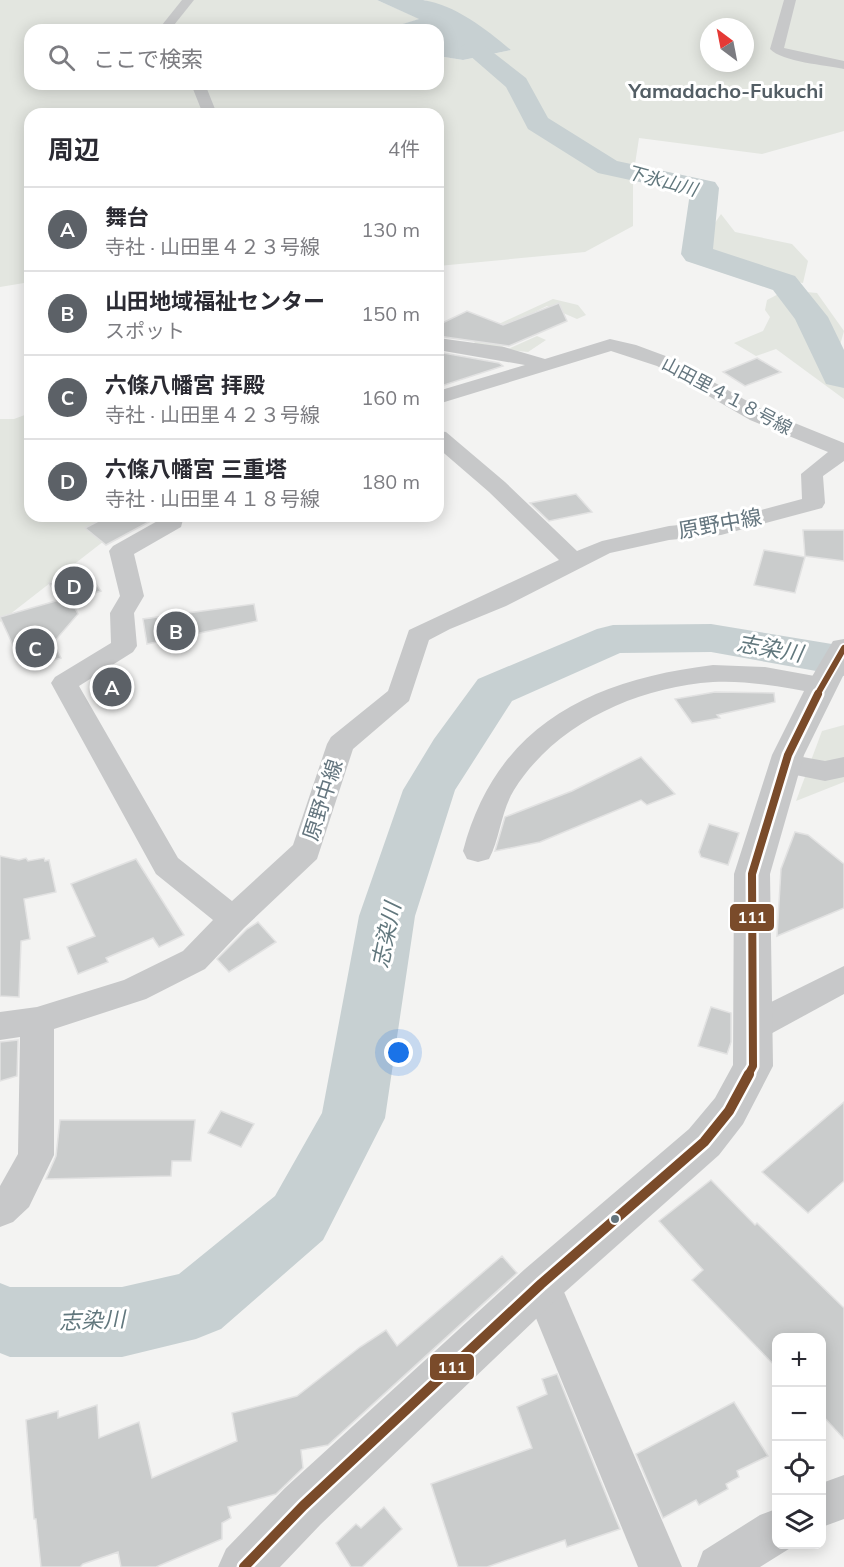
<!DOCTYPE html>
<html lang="ja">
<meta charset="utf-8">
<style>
:root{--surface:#fff;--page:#f2f2f3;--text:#2b2b33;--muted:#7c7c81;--line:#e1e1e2;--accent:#5c6167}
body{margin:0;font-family:Mulish,"Noto Sans JP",sans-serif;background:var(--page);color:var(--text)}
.controls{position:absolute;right:18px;bottom:18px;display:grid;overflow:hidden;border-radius:12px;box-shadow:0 3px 15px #0003}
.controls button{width:54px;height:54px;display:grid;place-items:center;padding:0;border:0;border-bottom:2px solid var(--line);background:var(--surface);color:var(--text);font:30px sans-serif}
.compass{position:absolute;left:700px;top:18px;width:54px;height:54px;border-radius:50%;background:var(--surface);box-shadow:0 3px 15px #0003;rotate:328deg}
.you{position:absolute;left:399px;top:1053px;width:21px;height:21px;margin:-15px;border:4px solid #fff;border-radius:50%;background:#1a73e8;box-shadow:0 0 0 9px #1a73e833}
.badge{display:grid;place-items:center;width:39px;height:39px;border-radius:50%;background:var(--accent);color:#fff;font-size:20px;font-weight:700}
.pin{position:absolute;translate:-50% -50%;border:3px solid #fff;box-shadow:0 2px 6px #0006}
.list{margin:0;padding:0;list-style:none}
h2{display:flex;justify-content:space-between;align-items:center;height:78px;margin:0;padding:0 24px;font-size:26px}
h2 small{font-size:20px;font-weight:400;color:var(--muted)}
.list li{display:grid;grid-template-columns:39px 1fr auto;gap:18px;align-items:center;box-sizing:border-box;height:84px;padding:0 24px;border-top:2px solid var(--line)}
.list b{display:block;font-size:22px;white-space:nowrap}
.list p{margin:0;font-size:20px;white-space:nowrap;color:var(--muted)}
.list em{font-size:20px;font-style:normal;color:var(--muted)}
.icon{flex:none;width:33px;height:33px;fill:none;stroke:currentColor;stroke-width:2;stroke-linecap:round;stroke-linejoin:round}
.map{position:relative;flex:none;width:844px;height:1567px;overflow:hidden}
.search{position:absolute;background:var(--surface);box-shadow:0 3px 15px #0003;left:24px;top:24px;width:420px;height:66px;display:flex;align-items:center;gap:15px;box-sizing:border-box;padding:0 21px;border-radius:18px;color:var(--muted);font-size:22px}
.panel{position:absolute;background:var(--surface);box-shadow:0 3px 15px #0003;left:24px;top:108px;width:420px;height:414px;border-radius:18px}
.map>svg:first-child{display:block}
</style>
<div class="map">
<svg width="844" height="1567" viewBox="0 0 844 1567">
<rect width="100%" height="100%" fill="#f3f3f2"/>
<!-- green -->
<g fill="#e3e6e0" fill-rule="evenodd">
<path d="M0 0H377L420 19 383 30H30V84H438V56L463 60 511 50 446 8 424 0H844V131L762 154 639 138 633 177V226L585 252 438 266V114H30V282L0 287ZM709 27H745V63H709Z"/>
<polygon points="721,214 735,232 792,244 808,261 803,283 745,275 692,257"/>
<polygon points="786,290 817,293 844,331 840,345 844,352 844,399 776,349 756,356 734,343 763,331 770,317 765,310 767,300"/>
<polygon points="553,299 578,305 586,315 577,319 547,306 484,337 508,349 537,336 546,340 528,352 471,346 488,329"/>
<polygon points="30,413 30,516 136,516 0,622 0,419 14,419"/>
<polygon points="844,725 844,782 796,801 822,731"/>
</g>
<!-- water -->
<path fill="#c7d0d2" d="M377 0C392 0 409 0 423 0 456 5 487 30 511 50L463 60 438 56V30H383L419 19Z"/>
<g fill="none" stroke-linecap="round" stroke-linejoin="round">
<!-- river -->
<g fill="#c7d0d2" fill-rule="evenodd">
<polygon points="473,41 481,43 526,78 548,118 617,161 715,182 719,188 713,249 795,276 828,317 844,350 844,388 826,384 795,319 773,290 686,261 681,254 690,193 598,173 528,129 506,87 461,48 465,43"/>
<polygon points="711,624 844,646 844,676 711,652 620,653 512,701 455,790 415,916 385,1118 323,1240 221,1329 196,1339 122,1357 10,1357 0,1353 0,1283 10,1287 122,1287 179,1274 275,1196 322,1113 359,916 403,790 434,739 478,679 597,629 613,625"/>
</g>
</g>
<!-- building -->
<g fill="#cacccc" stroke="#e2e2e2" stroke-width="1.5">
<polygon points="559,303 567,321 509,346 438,336 438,325 467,311 503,325"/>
<polygon points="438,352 499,363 503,366 438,387"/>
<polygon points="757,358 781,372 745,386 723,372"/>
<polygon points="576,494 592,512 549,521 530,503"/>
<polygon points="108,516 160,516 106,545 85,528"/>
<polygon points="803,530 844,530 844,561 805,556"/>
<polygon points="764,550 805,557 795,593 754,585"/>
<polygon points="87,571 101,591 71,600 78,614 53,643 61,658 34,666 32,662 22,665 0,617 59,600 49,583"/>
<polygon points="254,604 257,621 147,644 143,619"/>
<polygon points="715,692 774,693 775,702 717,715 720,718 692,723 675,699"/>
<polygon points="641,757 675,794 647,805 641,800 540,842 495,851 505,817 572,791"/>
<polygon points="709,824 739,833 728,865 701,857 699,852"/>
<polygon points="795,832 808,835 844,864 844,908 777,936 781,869"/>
<polygon points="0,856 19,860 26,858 28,861 44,858 45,861 49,860 56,892 24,899 30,939 21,941 19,997 0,996"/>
<polygon points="136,859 184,935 159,947 153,938 106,958 108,962 78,974 67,947 95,936 71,884"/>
<polygon points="258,922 276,942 229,972 217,959 247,929"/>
<polygon points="711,1007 731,1013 731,1042 727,1054 698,1046"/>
<polygon points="18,1040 17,1076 0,1081 0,1042"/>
<polygon points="844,1102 844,1181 808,1213 762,1172"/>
<polygon points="221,1111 254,1124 241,1147 208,1133"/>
<polygon points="60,1120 195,1120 191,1161 172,1161 171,1176 46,1179 56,1156"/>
<polygon points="711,1180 755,1225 757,1223 844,1308 844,1439 822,1415 822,1338 777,1338 777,1368 692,1280 703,1270 659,1221"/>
<polygon points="502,1256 517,1273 328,1445 301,1450 303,1468 276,1494 228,1507 231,1518 222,1523 222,1539 156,1567 121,1567 118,1552 83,1564 80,1567 41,1567 36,1519 34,1519 26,1420 58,1411 58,1418 97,1405 99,1438 139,1422 152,1478 237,1441 232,1413 297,1396 360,1347 386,1330 397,1346"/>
<polygon points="557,1374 620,1529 567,1547 565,1540 487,1567 458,1567 431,1484 532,1448 517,1407 547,1394 542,1379"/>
<polygon points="734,1402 768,1456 737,1471 739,1477 726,1484 728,1489 699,1505 696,1500 663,1518 636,1454"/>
<polygon points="384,1507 402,1529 362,1567 351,1567 336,1543 356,1524 361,1528"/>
</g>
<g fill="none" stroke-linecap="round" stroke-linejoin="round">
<!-- minor -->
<g fill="#c7c8c9" fill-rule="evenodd">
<polygon points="182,0 194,0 170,30 158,30"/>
<path d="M784 0H796L784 48 844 61V69C826 65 782 62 770 49Z"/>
<polygon points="191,84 205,84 217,114 203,114"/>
<polygon points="438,338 504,347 545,359 610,339 636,345 671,358 765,411 844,443 844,461 823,476 825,503 822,508 721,535 669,540 610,553 506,606 450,629 429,640 409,701 353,749 317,859 244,928 205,969 146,999 54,1029 54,1155 29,1207 13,1222 0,1227 0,1186 18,1154 20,1037 0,1040 0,1012 37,1007 124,980 183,951 213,920 156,874 51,683 55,677 111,643 110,613 120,596 109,551 113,546 161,519 162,516 184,516 181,527 134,554 144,596 134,613 137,646 133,652 79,686 178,858 232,901 293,845 327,744 331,737 388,691 409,630 559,560 489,492 438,448 438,431 446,432 505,482 577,551 602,541 669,526 720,521 802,499 801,474 828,452 750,420 657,366 611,351 438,404 438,391 525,365 438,350"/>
<path d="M713 665 765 667 831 679 835 685 831 691 822 694C786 688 750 680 713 682 637 687 555 724 514 790 501 811 500 838 489 859L478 862 467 859 463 851C496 725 591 680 713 665Z"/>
<polygon points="786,754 825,761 844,757 844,777 825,781 776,771 772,764 776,757"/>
<polygon points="844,966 844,994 765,1037 753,1041 741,1037 736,1027 741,1017"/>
<polygon points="541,1265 555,1271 682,1567 638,1567 522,1284 527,1271"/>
<polygon points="844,1475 844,1519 822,1527 822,1483"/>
<polygon points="776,1509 776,1544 792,1544 792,1547 760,1567 697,1567 703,1551 760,1515"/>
</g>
<!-- tertiary -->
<polygon fill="#c7c8c9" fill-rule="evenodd" points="844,639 844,674 804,755 770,874 773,1066 743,1124 719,1155 557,1299 321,1524 280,1567 218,1567 226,1549 285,1488 525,1269 689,1129 715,1098 733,1065 734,874 772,755 807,685 833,641"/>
<defs>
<polyline id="bus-1-far2" points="817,695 844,648"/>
<polyline id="bus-1-far1" points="748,1075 753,1066 752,874 788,755 818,694"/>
<polyline id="bus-1" points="244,1567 303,1506 541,1284 704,1142 729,1111 749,1074"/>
</defs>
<!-- bus-1-far2 casing -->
<use href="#bus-1-far2" stroke="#fff" stroke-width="10"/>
<!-- bus-1-far1 casing -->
<use href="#bus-1-far1" stroke="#fff" stroke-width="13"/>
<!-- bus-1 casing -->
<use href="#bus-1" stroke="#fff" stroke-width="15"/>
<!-- bus-1-far2 -->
<use href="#bus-1-far2" stroke="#7a4b2a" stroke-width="6"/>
<!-- bus-1-far1 -->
<use href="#bus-1-far1" stroke="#7a4b2a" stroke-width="8"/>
<!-- bus-1 -->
<use href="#bus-1" stroke="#7a4b2a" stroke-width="10"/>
</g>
<!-- markers -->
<circle fill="#65767f" stroke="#fff" stroke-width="2" cx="615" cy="1219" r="5"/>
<g text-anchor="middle" stroke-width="6" stroke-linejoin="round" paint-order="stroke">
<!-- far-water labels -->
<g font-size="18" font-style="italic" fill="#61777d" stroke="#fff">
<text transform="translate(662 181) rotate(15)" y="6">下氷山川</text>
</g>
<!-- far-street labels -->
<g font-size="18" fill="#65767f" stroke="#fff">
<text transform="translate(727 396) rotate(28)" y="6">山田里４１８号線</text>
</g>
<!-- far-quarter labels -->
<g font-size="20" font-weight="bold" fill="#535e65" stroke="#fff">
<text x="726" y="98">Yamadacho-Fukuchi</text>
</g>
<!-- street labels -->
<g font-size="21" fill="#65767f" stroke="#fff">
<text transform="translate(720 524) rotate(-10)" y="7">原野中線</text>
<text transform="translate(323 800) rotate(-72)" y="7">原野中線</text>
</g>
<!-- water labels -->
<g font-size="22" font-style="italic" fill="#61777d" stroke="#fff">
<text transform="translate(770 648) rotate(10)" y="8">志染川</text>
<text transform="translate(386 935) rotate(-78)" y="8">志染川</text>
<text transform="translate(92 1320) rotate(-2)" y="8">志染川</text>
</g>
</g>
<g stroke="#fff" stroke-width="2">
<rect x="729" y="903" width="46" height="29" rx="6" fill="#7a4b2a"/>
<rect x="429" y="1353" width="46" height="28" rx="6" fill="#7a4b2a"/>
</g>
<g font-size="16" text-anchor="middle" font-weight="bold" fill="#fff">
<text x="752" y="923">111</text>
<text x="452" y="1373">111</text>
</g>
</svg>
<div class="controls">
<button>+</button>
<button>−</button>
<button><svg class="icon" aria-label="locate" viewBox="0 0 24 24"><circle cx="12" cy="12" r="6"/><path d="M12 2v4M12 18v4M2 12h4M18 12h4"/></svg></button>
<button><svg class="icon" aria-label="layers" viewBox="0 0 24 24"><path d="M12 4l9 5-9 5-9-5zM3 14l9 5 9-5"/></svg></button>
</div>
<svg class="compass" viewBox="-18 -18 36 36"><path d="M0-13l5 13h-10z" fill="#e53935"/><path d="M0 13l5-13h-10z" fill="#7c7c81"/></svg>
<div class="you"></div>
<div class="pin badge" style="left:112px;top:687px">A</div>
<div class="pin badge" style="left:176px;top:631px">B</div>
<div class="pin badge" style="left:35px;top:648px">C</div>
<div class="pin badge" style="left:74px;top:586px">D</div>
<div class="search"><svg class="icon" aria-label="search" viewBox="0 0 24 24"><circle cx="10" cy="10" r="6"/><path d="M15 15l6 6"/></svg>ここで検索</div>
<section class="panel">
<h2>周辺<small>4件</small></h2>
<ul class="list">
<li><span class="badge">A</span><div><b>舞台</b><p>寺社 · 山田里４２３号線</p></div><em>130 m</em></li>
<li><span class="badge">B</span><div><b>山田地域福祉センター</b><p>スポット</p></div><em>150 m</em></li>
<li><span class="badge">C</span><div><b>六條八幡宮 拝殿</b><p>寺社 · 山田里４２３号線</p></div><em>160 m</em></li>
<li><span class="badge">D</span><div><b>六條八幡宮 三重塔</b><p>寺社 · 山田里４１８号線</p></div><em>180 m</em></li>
</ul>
</section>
</div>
